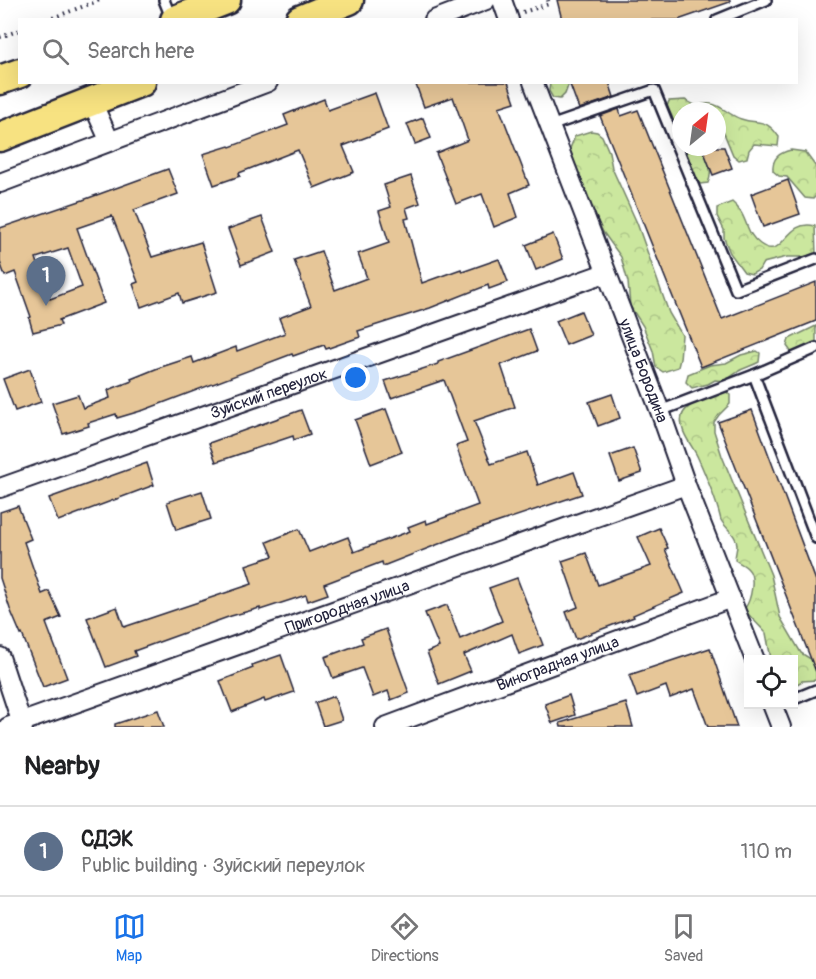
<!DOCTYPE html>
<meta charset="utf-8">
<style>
:root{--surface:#fff;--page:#f6f6f6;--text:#202124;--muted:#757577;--line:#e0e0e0;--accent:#1a73e8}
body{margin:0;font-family:Pangolin,sans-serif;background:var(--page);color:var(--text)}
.controls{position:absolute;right:18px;bottom:18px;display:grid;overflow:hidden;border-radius:0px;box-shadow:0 6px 24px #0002}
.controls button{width:54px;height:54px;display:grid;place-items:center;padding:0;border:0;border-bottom:2px solid var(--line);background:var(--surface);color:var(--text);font:30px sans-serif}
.compass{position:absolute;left:672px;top:102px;width:54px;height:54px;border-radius:50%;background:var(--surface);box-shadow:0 6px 24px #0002;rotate:29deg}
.you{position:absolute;left:356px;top:378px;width:21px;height:21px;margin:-15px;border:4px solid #fff;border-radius:50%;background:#1a73e8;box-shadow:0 0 0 9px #1a73e833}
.badge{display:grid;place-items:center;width:39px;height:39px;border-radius:50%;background:var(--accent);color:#fff;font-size:20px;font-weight:700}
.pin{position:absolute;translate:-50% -50px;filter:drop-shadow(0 2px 3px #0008)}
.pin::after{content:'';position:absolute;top:32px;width:21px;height:18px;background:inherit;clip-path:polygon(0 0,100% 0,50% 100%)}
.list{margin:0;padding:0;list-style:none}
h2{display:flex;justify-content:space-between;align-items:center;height:78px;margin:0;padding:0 24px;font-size:26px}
h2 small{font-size:20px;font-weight:400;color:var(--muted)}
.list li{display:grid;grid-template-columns:39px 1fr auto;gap:18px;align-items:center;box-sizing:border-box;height:90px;padding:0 24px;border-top:2px solid var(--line)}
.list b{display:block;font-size:22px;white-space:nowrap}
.list p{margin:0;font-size:20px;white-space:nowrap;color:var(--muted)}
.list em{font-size:20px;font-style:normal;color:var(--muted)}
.icon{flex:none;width:33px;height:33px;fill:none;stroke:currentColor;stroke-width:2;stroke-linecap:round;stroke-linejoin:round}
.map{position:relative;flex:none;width:816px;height:727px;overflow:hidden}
.search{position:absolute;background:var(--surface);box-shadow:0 6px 24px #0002;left:18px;right:18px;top:18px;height:66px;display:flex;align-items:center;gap:15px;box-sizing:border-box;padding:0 21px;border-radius:0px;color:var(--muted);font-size:22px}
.sheet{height:168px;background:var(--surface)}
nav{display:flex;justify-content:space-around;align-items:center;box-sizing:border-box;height:84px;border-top:2px solid var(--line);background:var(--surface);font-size:16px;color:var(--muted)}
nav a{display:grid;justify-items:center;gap:3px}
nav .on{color:var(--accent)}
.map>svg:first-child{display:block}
</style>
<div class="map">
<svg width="816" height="727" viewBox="0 0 816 727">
<defs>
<pattern id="forest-crowns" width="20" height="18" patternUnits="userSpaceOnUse" patternTransform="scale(1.5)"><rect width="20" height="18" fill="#cbe79e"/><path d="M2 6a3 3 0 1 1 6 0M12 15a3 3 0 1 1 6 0" fill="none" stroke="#aec689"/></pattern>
</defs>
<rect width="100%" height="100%" fill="#fff"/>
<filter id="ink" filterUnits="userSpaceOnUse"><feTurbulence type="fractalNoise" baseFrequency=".0167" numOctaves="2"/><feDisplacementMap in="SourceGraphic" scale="12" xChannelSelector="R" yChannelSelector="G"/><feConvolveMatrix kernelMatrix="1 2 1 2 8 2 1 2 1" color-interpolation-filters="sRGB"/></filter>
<g filter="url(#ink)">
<!-- forest -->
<g fill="url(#forest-crowns)" stroke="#76846c" stroke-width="1.5">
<polygon points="550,82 569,82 569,83 565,94 560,99 553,98 549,91"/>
<path d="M685 100 696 106C719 98 723 113 741 119 759 125 765 117 779 137L778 146 754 144 749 150 747 158 739 160 733 155 721 126 717 123V111H681V147H702C707 159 714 170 708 183L700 184 690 172 687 157 663 117 669 101Z"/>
<polygon points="591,131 597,132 602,136 609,152 612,168 637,223 669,313 682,335 680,359 678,367 663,372 656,367 653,351 643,326 630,306 628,282 621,257 603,232 569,159 569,151 575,136"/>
<path d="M791 150 805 152 816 167V196L813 199 805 198 787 177 779 176 773 171C772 158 779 153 791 150Z"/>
<path d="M732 202C749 216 744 233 760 244 785 262 784 218 815 226L816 254 802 257H787L763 263 759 270 752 274 744 272 730 253 724 238V230L717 216V208Z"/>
<polygon points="816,326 816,352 792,353 787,346 789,339"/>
<path d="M757 351 760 353 759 362C752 366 746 367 739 371 730 377 727 382 715 380L708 384 692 388 686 382 688 374 710 365 726 363 741 355Z"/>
<path d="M724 390 730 395V404L719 415 714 422V431L722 456 771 575 780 617 801 653 809 658 816 660V680L802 681 794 686V660L771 659 766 633 749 615 745 608C751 600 756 577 748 569 745 565 739 563 735 560 735 554 737 550 737 545 737 535 725 528 721 520 716 499 707 478 698 458 693 446 678 431 682 416 684 405 713 394 724 390Z"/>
</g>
<!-- building -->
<g fill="#e6c698" stroke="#22223b" stroke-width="1.5" fill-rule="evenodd">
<polygon points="557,0 730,0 730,2 678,20 562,20"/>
<polygon points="415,82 508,82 515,102 499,107 529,185 510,193 518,217 494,227 482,194 456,204 436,153 468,140 453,97 424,107"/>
<polygon points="569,82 609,82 614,97 579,109"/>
<polygon points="375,93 388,129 343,146 354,172 314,188 298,150 239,173 240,176 214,185 203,154 229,146 230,147 288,125 284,115 324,99 328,110"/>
<polygon points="619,109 621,116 638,110 722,319 816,282 816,321 701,367 600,116"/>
<polygon points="423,118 431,138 415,144 407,124"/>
<polygon points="702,147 724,147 732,168 713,175"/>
<path d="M168 169 178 194 134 210 152 257 201 242 217 292 182 303 179 293 141 307 133 284 138 282 112 216 77 228 104 303 59 320 61 325 33 332 29 318 31 317 15 272 5 276 0 262V228L83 200ZM68 248 82 287 50 299 36 258Z"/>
<polygon points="411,176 420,203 406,208 409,218 405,219 422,283 461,269 462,272 499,259 508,282 489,289 488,285 430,308 358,331 360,337 326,349 324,345 293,356 292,354 144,410 117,418 116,414 88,423 89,426 63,434 52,403 78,395 83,408 110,398 108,390 132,381 131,379 158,368 192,357 194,363 236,347 237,351 285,333 279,318 311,306 294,260 321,251 335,290 367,278 358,254 389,243 379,211 391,207 384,185"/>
<polygon points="788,180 800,214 763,227 751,194"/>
<polygon points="262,217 275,252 241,265 228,229"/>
<polygon points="553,234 563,259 536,270 526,245"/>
<polygon points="581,311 591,335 566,345 556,321"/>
<polygon points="529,329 537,351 501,365 515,407 474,421 491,464 527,452 538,485 574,472 582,494 472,531 383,566 382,562 324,584 328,594 308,601 306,595 260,610 260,608 231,616 134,651 136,656 106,667 87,618 117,607 124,627 252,584 246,565 273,556 267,542 299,529 309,552 348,537 354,552 410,531 408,527 426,520 427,524 478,505 456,446 467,442 444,380 391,398 385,381 438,364 438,362"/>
<polygon points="30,369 41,402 15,411 3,379"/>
<polygon points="612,394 620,418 598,426 589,402"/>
<polygon points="386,409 402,452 371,464 355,420"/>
<polygon points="301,410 310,434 294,440 293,436 216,462 209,443"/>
<polygon points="752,410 816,581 816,672 718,422"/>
<polygon points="633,448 642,473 619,481 610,456"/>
<polygon points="147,463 154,485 58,521 49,498"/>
<polygon points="202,491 211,519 176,530 167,502"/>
<polygon points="18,506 31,539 24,542 42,594 49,591 61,617 46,623 67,678 43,687 22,634 21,635 10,609 0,578 0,512"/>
<polygon points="659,528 668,548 665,549 684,593 633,615 634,617 576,639 566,612 578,607 562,561 586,553 598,585 651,566 638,537"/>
<polygon points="517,578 543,645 519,654 512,634 464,655 471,671 439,684 427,652 439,647 425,613 447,605 460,639 502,621 489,588"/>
<polygon points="386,629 409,693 391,700 388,691 373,697 362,668 333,678 325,657 363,643 361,638"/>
<polygon points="710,648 737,727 708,727 694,689 670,698 666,686 637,697 629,675"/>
<polygon points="281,655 294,692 265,702 264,699 232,712 220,681 253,668 252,665"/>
<polygon points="569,695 575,715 552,723 545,704"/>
<polygon points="334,696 342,720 323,726 315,703"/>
<polygon points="626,703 633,727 561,727 560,723"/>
<polygon points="158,710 164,727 115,727 115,724"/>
</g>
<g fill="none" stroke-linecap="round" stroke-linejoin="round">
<defs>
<g id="lane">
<polyline points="164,0 172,20"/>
<polyline points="717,20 766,0"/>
<polyline points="550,126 654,90 736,290 816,259"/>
<polyline points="754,375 816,538"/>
<polyline points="660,411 754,375 816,348"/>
<polyline points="794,699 816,690"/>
</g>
<g id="street">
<polyline points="502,0 509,20"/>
<polyline points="434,20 486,0"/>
<path id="s1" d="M533 82 660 411 686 485 755 660"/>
<polyline points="92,102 110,142"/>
<polyline points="0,183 268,82"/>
<path id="s2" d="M0 488 605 273"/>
<polyline points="0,657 23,727"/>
<polyline points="772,704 781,727"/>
<path id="s3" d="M8 727 686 485"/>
<path id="s4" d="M385 727 731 598"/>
</g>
<g id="primary">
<polyline points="175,20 226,0"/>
<polyline points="300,20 349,0"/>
<polyline points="0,80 20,73"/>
<polyline points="0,137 141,82"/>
</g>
</defs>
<!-- lane casing -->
<use href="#lane" stroke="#22223b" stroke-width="14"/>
<!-- street casing -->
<use href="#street" stroke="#22223b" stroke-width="22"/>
<!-- primary casing -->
<use href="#primary" stroke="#22223b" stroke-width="33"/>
<!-- path -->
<g stroke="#22223b" stroke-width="4" stroke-dasharray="1.5 4.5" stroke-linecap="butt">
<polyline points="523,12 549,4 548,0"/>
<polyline points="47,20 100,0"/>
<polyline points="0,37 20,30"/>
</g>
<!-- lane -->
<use href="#lane" stroke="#fff" stroke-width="9"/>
<!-- street -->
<use href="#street" stroke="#fff" stroke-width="18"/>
<!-- primary -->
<use href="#primary" stroke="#f7e281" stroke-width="28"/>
</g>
</g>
<g text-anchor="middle" stroke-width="4.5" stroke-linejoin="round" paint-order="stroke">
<!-- street labels -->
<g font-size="16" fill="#22223b" stroke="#fff">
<text dy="6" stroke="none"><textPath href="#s1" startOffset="309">улица Бородина</textPath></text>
<text dy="6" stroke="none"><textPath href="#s2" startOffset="285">Зуйский переулок</textPath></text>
<text dy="6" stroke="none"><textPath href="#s3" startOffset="360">Пригородная улица</textPath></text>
<text dy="6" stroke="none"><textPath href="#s4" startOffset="184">Виноградная улица</textPath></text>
</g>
</g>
</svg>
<div class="controls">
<button><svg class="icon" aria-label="locate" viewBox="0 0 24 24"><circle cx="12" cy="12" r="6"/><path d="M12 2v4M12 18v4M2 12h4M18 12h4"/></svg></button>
</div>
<svg class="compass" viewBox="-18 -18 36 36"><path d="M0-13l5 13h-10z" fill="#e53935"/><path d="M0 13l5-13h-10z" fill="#757577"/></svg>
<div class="you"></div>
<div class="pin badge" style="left:46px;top:306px;background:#5c6f8a">1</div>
<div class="search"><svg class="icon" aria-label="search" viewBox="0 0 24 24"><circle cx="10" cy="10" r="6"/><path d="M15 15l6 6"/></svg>Search here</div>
</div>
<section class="sheet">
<h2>Nearby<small></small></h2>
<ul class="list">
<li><span class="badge" style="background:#5c6f8a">1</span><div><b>СДЭК</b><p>Public building · Зуйский переулок</p></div><em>110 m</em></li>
</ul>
</section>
<nav>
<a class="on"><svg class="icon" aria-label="map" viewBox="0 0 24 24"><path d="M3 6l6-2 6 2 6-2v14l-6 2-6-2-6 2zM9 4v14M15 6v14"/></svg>Map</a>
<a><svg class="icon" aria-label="directions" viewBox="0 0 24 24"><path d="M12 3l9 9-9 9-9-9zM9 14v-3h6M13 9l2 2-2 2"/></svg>Directions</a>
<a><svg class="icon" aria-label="saved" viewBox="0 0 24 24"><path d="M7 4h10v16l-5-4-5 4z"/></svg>Saved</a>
</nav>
